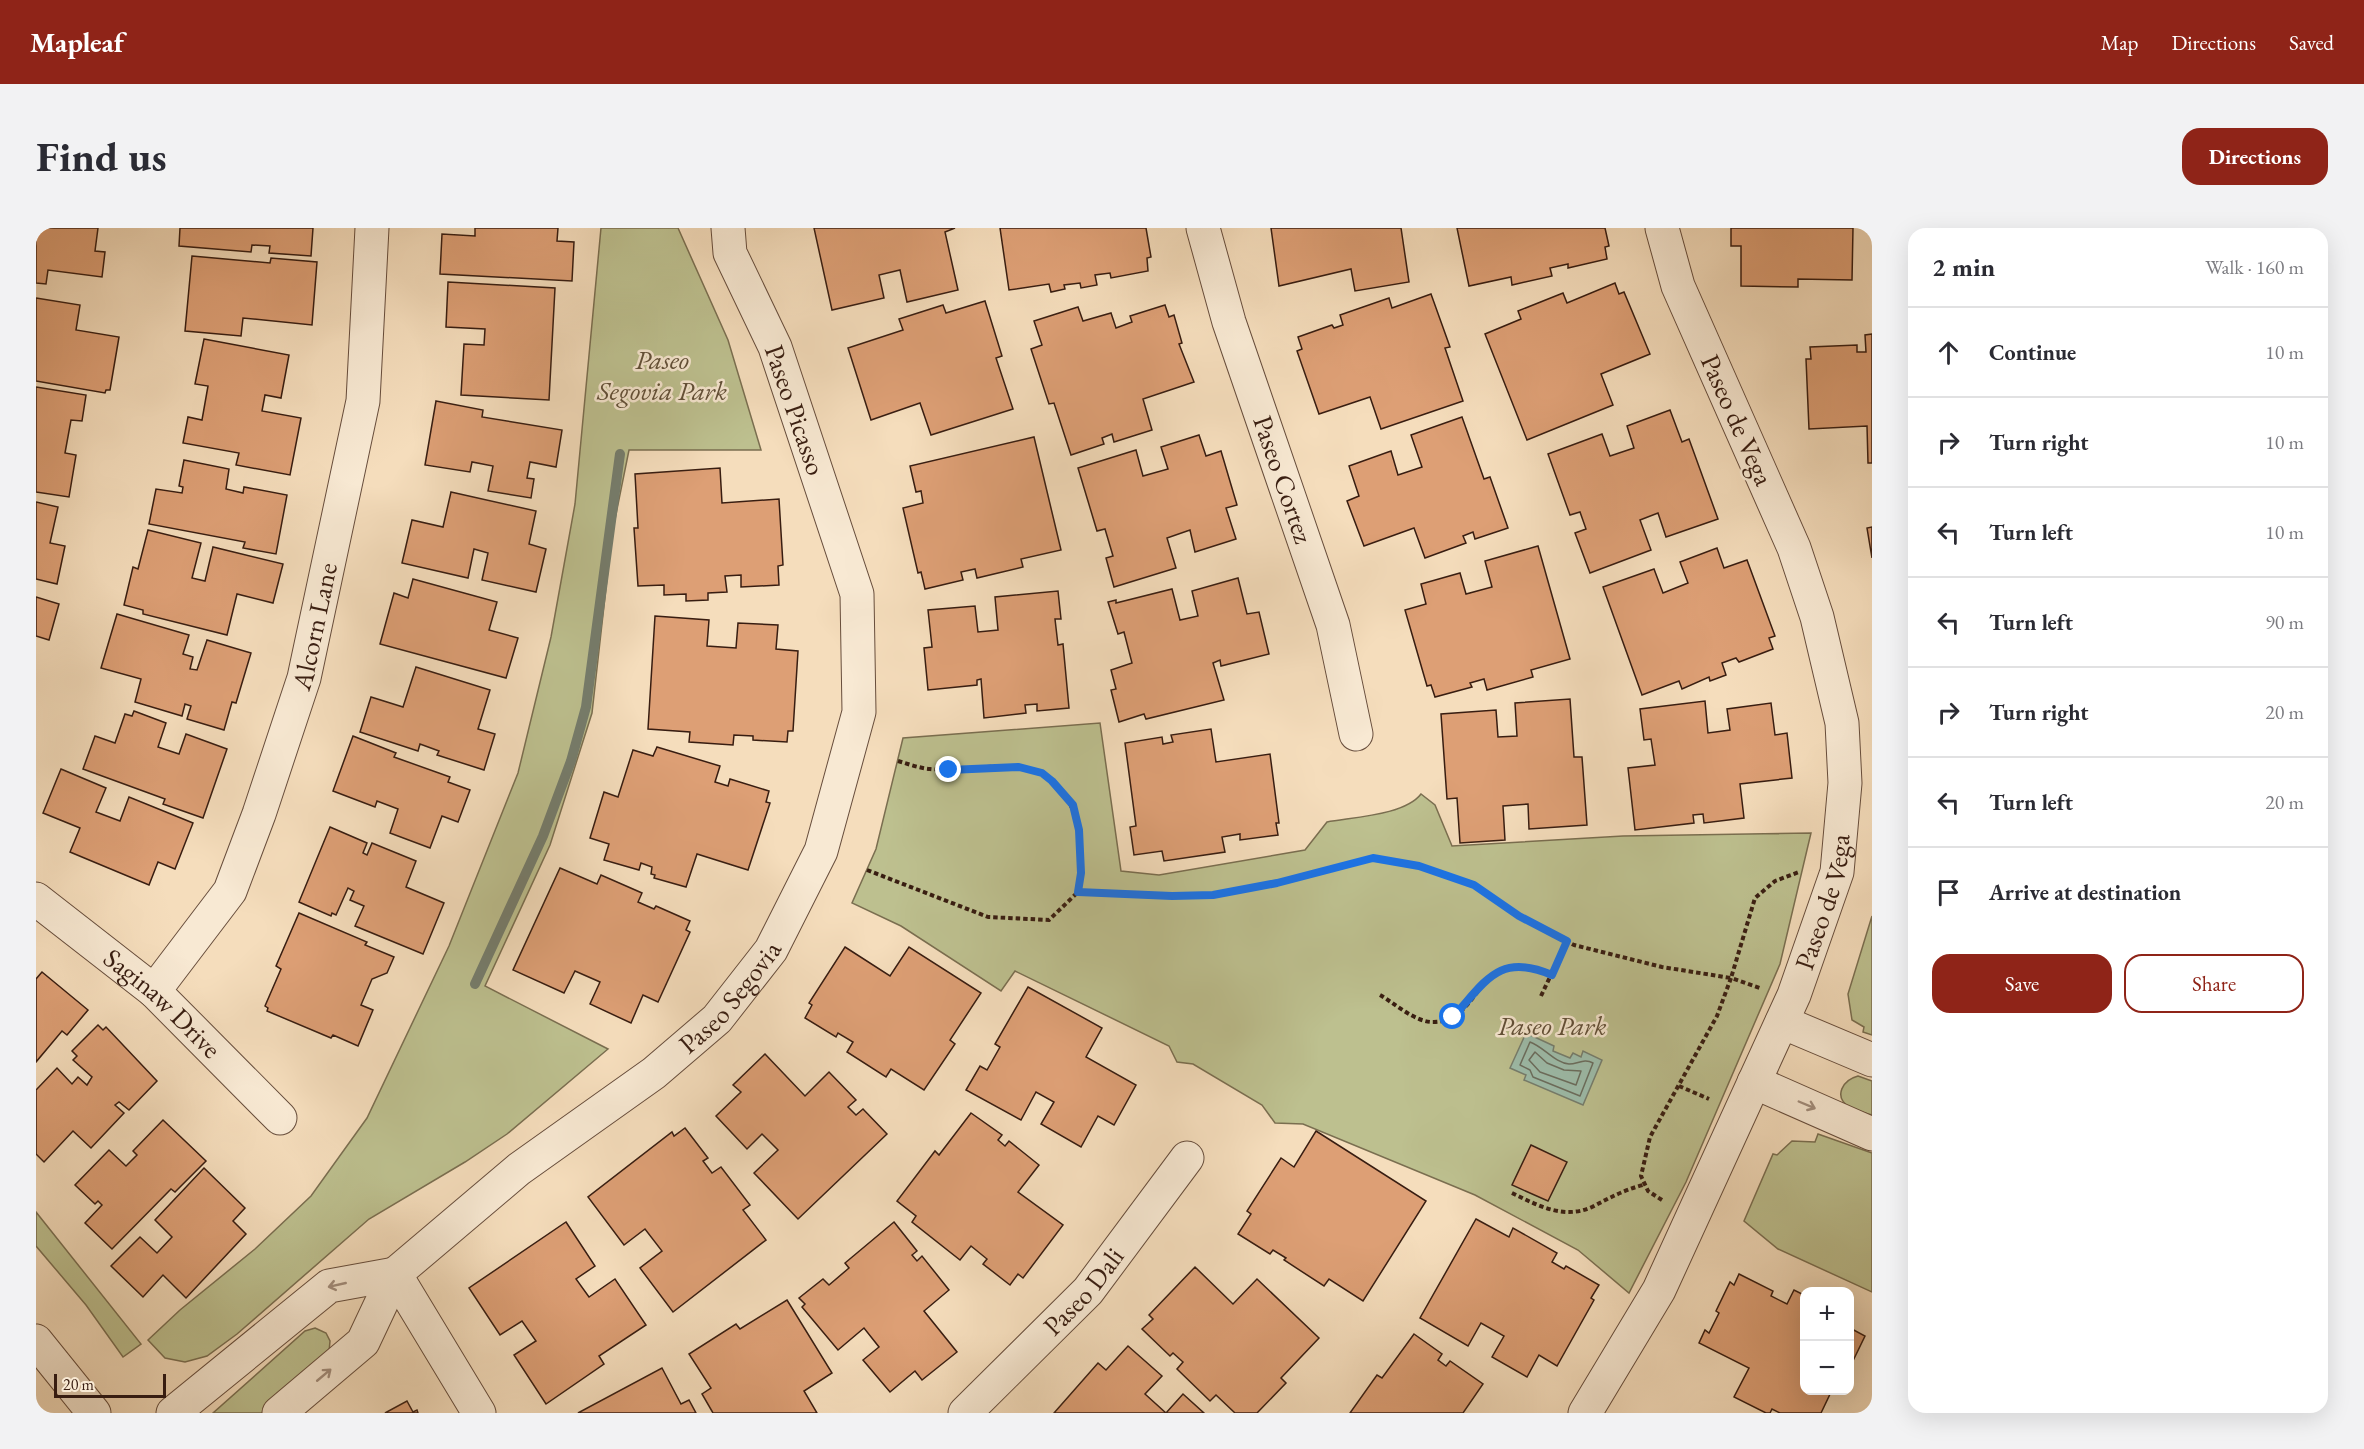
<!DOCTYPE html>
<meta charset="utf-8">
<style>
:root{--surface:#fff;--page:#f2f2f3;--text:#2b2b33;--muted:#7c7c81;--line:#e1e1e2;--accent:#8f2418}
body{margin:0;font-family:"EB Garamond",serif;background:var(--page);color:var(--text)}
.controls{position:absolute;right:18px;bottom:18px;display:grid;overflow:hidden;border-radius:12px;box-shadow:0 6px 24px #0002}
.controls button{width:54px;height:54px;display:grid;place-items:center;padding:0;border:0;border-bottom:2px solid var(--line);background:var(--surface);color:var(--text);font:30px sans-serif}
.scale{position:absolute;left:18px;bottom:15px;width:112px;box-sizing:border-box;padding-left:6px;border:3px solid #381d11;border-top:0;font-size:16px;line-height:21px;white-space:nowrap;color:#381d11;-webkit-text-stroke:4px #f8e9d3;paint-order:stroke}
.stop{position:absolute;width:18px;height:18px;margin:-14px;border:4px solid #1a73e8;border-radius:50%;background:#fff}
.stop.end{background:#1a73e8;border-color:#fff;box-shadow:0 2px 6px #0008}
.list{margin:0;padding:0;list-style:none}
h2{display:flex;justify-content:space-between;align-items:center;height:78px;margin:0;padding:0 24px;font-size:26px}
h2 small{font-size:20px;font-weight:400;color:var(--muted)}
.list li{display:grid;grid-template-columns:39px 1fr auto;gap:18px;align-items:center;box-sizing:border-box;height:90px;padding:0 24px;border-top:2px solid var(--line)}
.list b{display:block;font-size:22px;white-space:nowrap}
.list em{font-size:20px;font-style:normal;color:var(--muted)}
.actions{display:flex;gap:12px;padding:18px 24px}
.actions a{flex:1;padding:14px 0;border:2px solid var(--accent);border-radius:18px;text-align:center;font-size:21px;color:var(--accent)}
.actions .main{background:var(--accent);color:#fff}
.icon{flex:none;width:33px;height:33px;fill:none;stroke:currentColor;stroke-width:2;stroke-linecap:round;stroke-linejoin:round}
.map{position:relative;flex:none;width:1836px;height:1185px;overflow:hidden;border-radius:18px}
header{display:flex;align-items:center;gap:36px;box-sizing:border-box;height:84px;padding:0 30px;background:var(--accent);color:#fff}
header strong{font-size:28px}
nav{display:flex;gap:33px;margin-inline-start:auto;font-size:21px}
.intro{display:flex;align-items:center;justify-content:space-between;box-sizing:border-box;height:144px;padding:0 36px}
h1{margin:0;font-size:42px}
.button{padding:15px 27px;border-radius:18px;background:var(--accent);color:#fff;font-size:21px;font-weight:700}
main{display:flex;gap:36px;padding:0 36px}
aside{flex:1;background:var(--surface);border-radius:18px;box-shadow:0 6px 24px #0002}
.map>svg:first-child{display:block}
</style>
<header>
<strong>Mapleaf</strong>
<nav><a>Map</a><a>Directions</a><a>Saved</a></nav>
</header>
<div class="intro"><h1>Find us</h1><a class="button">Directions</a></div>
<main>
<div class="map">
<svg width="1836" height="1185" viewBox="0 0 1836 1185">
<rect width="100%" height="100%" fill="#f5ddbc"/>
<filter id="stains"><feTurbulence type="fractalNoise" baseFrequency=".00333" numOctaves="4"/><feColorMatrix values="0 0 0 0 .2 0 0 0 0 .09 0 0 0 0 .02 0 0 0 .5 -.17"/></filter>
<radialGradient id="worn" r=".72"><stop offset=".6" stop-color="#630" stop-opacity="0"/><stop offset="1" stop-color="#630" stop-opacity=".3"/></radialGradient>
<!-- green -->
<g fill="#bdc08f" stroke="#7a6e50" stroke-width="1.5">
<polygon points="565,0 642,0 692,112 725,222 593,222 576,306 556,485 514,617 449,758 572,821 471,906 429,934 333,991 201,1106 171,1128 149,1134 129,1130 112,1112 144,1082 219,1021 275,968 331,890 413,718 482,545 515,409 539,276"/>
<path d="M1064 495 1085 643 1123 647 1269 622 1291 594C1318 589 1369 587 1385 566L1399 577 1416 618 1587 608 1775 605 1744 736 1650 954 1593 1065 1542 1022 1439 967 1267 896 1239 895 1226 877 1157 836 1141 834 1133 818 979 743 965 763 865 698 816 675 840 621 867 510Z"/>
<polygon points="1836,688 1836,807 1827,804 1828,799 1816,792 1812,766"/>
<path d="M1822 848 1836 853V887C1829 885 1820 883 1813 879 1797 868 1807 852 1822 848Z"/>
<polygon points="1782,906 1836,925 1836,1064 1742,1021 1708,993 1737,926 1741,927 1756,913 1779,914"/>
<polygon points="0,984 105,1116 87,1129 50,1077 0,1018"/>
<polygon points="279,1100 290,1105 294,1113 293,1124 226,1185 177,1185 269,1103"/>
</g>
<!-- water -->
<polygon fill="#9dbdab" stroke="#757d6d" stroke-width="1.5" points="1490,805 1518,818 1517,823 1534,830 1537,825 1545,829 1547,823 1566,832 1547,877 1488,852 1490,847 1474,840"/>
<g fill="none" stroke-linecap="round" stroke-linejoin="round">
<!-- shore -->
<g stroke="#6a6d5e" stroke-width="1.5">
<path d="M1494 814C1508 819 1519 835 1533 836 1542 836 1548 830 1557 835L1544 868 1497 849 1494 842 1484 837Z"/>
<polygon points="1499,824 1511,835 1528,842 1545,843 1540,857 1504,844 1493,832"/>
</g>
<!-- stream -->
<polyline stroke="#757d6d" stroke-width="10" points="439,756 507,608 535,533 550,479 584,226"/>
</g>
<!-- building -->
<g fill="#dd9f75" stroke="#381d11" stroke-width="1.5">
<polygon points="0,0 62,0 59,23 69,24 66,49 12,42 10,56 0,55"/>
<polygon points="144,0 277,0 275,28 233,25 234,18 216,17 215,24 143,18"/>
<polygon points="439,0 522,0 521,13 538,14 536,53 404,46 406,6 439,8"/>
<polygon points="778,0 919,0 909,4 922,62 871,74 864,42 843,47 848,70 796,82"/>
<polygon points="964,0 1110,0 1115,29 1111,30 1112,43 1075,50 1074,45 1059,47 1061,57 1045,60 1044,55 1028,57 1029,61 1015,64 1013,56 973,62"/>
<polygon points="1235,0 1365,0 1373,54 1319,63 1315,41 1243,58"/>
<polygon points="1421,0 1569,0 1573,18 1569,19 1571,31 1532,40 1532,36 1514,40 1516,48 1476,57 1475,49 1433,58"/>
<polygon points="1695,0 1817,0 1816,52 1762,51 1762,59 1705,58 1705,18 1695,18"/>
<polygon points="156,28 234,35 235,30 281,34 276,97 207,90 205,108 149,103"/>
<polygon points="412,54 519,60 513,172 425,167 428,116 448,117 449,101 410,99"/>
<polygon points="1579,55 1583,66 1588,64 1614,126 1565,146 1577,177 1491,212 1449,106 1485,91 1482,83 1527,65 1531,75"/>
<polygon points="1395,66 1414,119 1409,120 1427,173 1345,201 1334,169 1283,186 1261,123 1266,121 1262,109 1296,97 1298,100 1307,97 1304,87 1353,70 1356,80"/>
<polygon points="0,70 44,77 40,102 83,109 74,162 70,162 69,165 0,153"/>
<polygon points="949,73 966,128 960,130 977,181 895,207 884,175 835,192 812,120 867,102 863,91 907,77 910,85"/>
<polygon points="1129,77 1133,89 1138,87 1146,115 1143,116 1158,154 1107,171 1116,202 1078,214 1076,206 1066,210 1068,216 1035,227 1018,175 1013,176 995,121 1006,117 998,93 1042,79 1047,93 1075,85 1080,100 1096,94 1094,88"/>
<polygon points="1836,106 1836,235 1832,235 1831,198 1773,201 1770,131 1775,131 1774,119 1821,117 1821,124 1830,124 1829,107"/>
<polygon points="168,111 253,127 245,170 229,167 226,183 265,190 254,247 200,237 203,225 147,215 152,189 166,192 172,158 159,156"/>
<polygon points="0,159 50,167 46,193 35,192 29,225 40,227 33,269 0,264"/>
<polygon points="400,173 447,182 446,189 526,202 520,239 494,234 491,250 498,251 495,270 452,263 457,238 436,234 434,244 389,237"/>
<polygon points="1634,182 1646,214 1653,211 1682,291 1630,309 1622,285 1604,292 1615,322 1554,345 1539,305 1550,301 1544,284 1534,287 1512,226 1566,206 1574,228 1598,220 1591,198"/>
<polygon points="1426,189 1448,251 1454,249 1472,300 1439,311 1437,304 1427,308 1430,315 1389,330 1378,300 1328,318 1311,273 1323,268 1313,238 1355,223 1362,247 1386,239 1375,207"/>
<polygon points="1163,207 1170,228 1185,223 1201,277 1190,280 1200,311 1159,324 1154,302 1131,310 1140,340 1078,359 1070,330 1077,328 1069,301 1061,303 1042,240 1100,222 1107,248 1132,241 1125,219"/>
<polygon points="998,209 1025,322 985,331 987,339 941,350 939,341 925,344 927,352 889,361 885,344 882,345 867,280 887,275 885,263 880,264 874,238"/>
<polygon points="148,232 193,241 190,261 207,265 208,259 251,267 240,326 207,320 209,314 113,296 120,261 146,265 147,259 143,258"/>
<polygon points="684,240 686,275 743,271 747,337 742,338 743,357 705,359 705,347 689,348 691,364 672,365 672,372 650,373 650,366 628,367 628,357 602,358 598,300 602,300 599,246"/>
<polygon points="415,264 500,283 493,316 510,321 500,364 446,352 452,325 438,321 432,350 366,335 376,292 407,299"/>
<polygon points="0,274 22,279 14,315 29,318 21,356 0,351"/>
<polygon points="1836,299 1836,330 1831,300"/>
<polygon points="112,302 165,315 156,350 169,353 177,319 247,336 237,375 201,366 191,407 107,386 107,382 88,377 97,339 102,341"/>
<polygon points="1502,318 1534,431 1495,442 1497,449 1451,462 1448,451 1434,455 1436,459 1399,469 1395,457 1391,458 1369,382 1390,376 1385,356 1424,345 1430,366 1456,359 1449,333"/>
<polygon points="1681,320 1688,340 1711,332 1739,408 1733,410 1737,421 1703,434 1700,430 1686,435 1690,447 1674,453 1673,449 1646,461 1643,453 1606,467 1567,359 1618,341 1627,365 1652,355 1644,334"/>
<polygon points="1202,350 1211,386 1223,384 1233,426 1185,438 1184,432 1177,435 1188,472 1110,491 1108,486 1083,494 1075,462 1080,461 1075,442 1096,435 1088,404 1082,406 1072,374 1080,372 1080,375 1136,361 1144,392 1162,388 1156,363"/>
<polygon points="377,351 461,374 453,402 482,410 470,450 344,416 358,365 372,370"/>
<polygon points="1022,363 1025,391 1019,391 1022,417 1027,416 1033,480 1001,483 1001,476 989,477 990,485 948,490 945,451 941,452 941,457 892,462 888,420 896,419 892,382 939,378 942,404 962,402 959,369"/>
<polygon points="0,369 23,376 13,412 0,408"/>
<polygon points="81,386 153,407 147,426 157,429 154,441 161,442 171,412 215,425 200,475 196,474 188,502 151,491 155,478 149,476 146,488 99,474 105,451 65,440"/>
<polygon points="619,388 673,392 671,418 700,420 702,395 742,397 740,421 762,423 757,503 752,503 751,514 717,512 717,508 698,507 697,517 653,514 654,504 612,501"/>
<polygon points="380,439 454,462 442,501 459,506 448,542 401,527 403,523 384,516 382,523 324,504 335,469 367,479"/>
<polygon points="1534,471 1538,529 1546,529 1551,597 1493,601 1492,576 1467,578 1469,612 1424,615 1421,570 1411,571 1405,486 1460,482 1462,509 1481,508 1479,475"/>
<polygon points="1669,473 1672,505 1694,502 1691,481 1735,475 1739,507 1751,505 1756,550 1704,556 1708,590 1668,595 1667,586 1657,587 1658,595 1599,602 1592,540 1619,537 1615,511 1608,512 1604,481"/>
<polygon points="98,483 130,495 122,519 143,526 150,506 191,521 167,590 127,576 129,571 47,541 59,508 79,515 89,486 96,488"/>
<polygon points="1175,501 1180,534 1234,526 1243,595 1240,595 1242,607 1204,612 1204,606 1186,609 1189,624 1128,633 1126,623 1098,627 1094,599 1100,598 1089,515 1126,509 1127,516 1137,514 1135,507"/>
<polygon points="317,508 360,525 358,529 414,549 412,554 434,562 422,594 406,588 394,620 354,605 362,581 341,573 339,579 297,563"/>
<polygon points="621,519 684,538 679,554 692,558 694,551 733,563 730,574 734,575 712,642 661,626 650,659 618,650 619,647 615,646 616,639 605,635 603,642 568,632 573,616 554,610 568,564 582,569 597,522 617,528"/>
<polygon points="25,541 70,560 60,584 84,593 93,569 157,595 139,641 122,634 113,657 34,624 44,600 7,585"/>
<polygon points="294,599 331,615 327,625 331,627 336,615 380,633 370,659 408,675 387,726 319,698 328,678 314,672 318,663 312,660 300,687 296,685 295,688 263,674"/>
<polygon points="524,640 561,656 565,647 606,665 602,674 618,681 620,678 654,693 650,702 654,704 622,774 607,767 595,795 554,776 564,754 539,743 528,765 477,742"/>
<polygon points="263,685 331,714 329,717 358,729 351,745 336,751 325,777 337,782 322,818 297,807 295,810 231,783 232,780 229,778 245,741 240,738"/>
<polygon points="809,719 854,748 873,719 945,765 914,812 919,816 888,862 855,841 850,849 811,824 817,814 802,805 800,809 769,790 776,777 773,775"/>
<polygon points="6,744 52,782 31,807 26,803 0,834 0,751"/>
<polygon points="992,759 1066,800 1050,829 1100,857 1078,897 1062,888 1045,919 1005,896 1018,874 1000,864 985,892 930,862 944,838 951,842 964,819 959,816"/>
<polygon points="62,797 67,802 70,799 121,853 93,882 83,874 79,877 88,885 55,920 37,903 8,934 0,926 0,862 21,840 36,856 42,849 51,857 56,849 37,832 41,828 36,823"/>
<polygon points="729,826 769,868 793,844 820,872 812,879 820,887 827,881 851,906 762,991 718,945 742,922 726,906 711,921 680,888 705,864 697,857"/>
<polygon points="935,885 966,907 962,912 969,918 973,913 1003,937 982,964 1027,997 987,1050 982,1046 974,1057 947,1036 951,1031 935,1018 924,1032 876,994 880,988 861,973 899,923 903,927"/>
<polygon points="127,892 170,933 139,964 135,961 76,1021 49,995 66,977 62,973 59,976 39,957 73,922 90,938 101,927 97,923"/>
<polygon points="649,900 672,930 667,933 676,945 685,939 714,977 707,982 730,1012 637,1084 604,1040 626,1023 609,1001 588,1017 552,969 636,904 638,908"/>
<polygon points="1280,903 1390,973 1327,1073 1293,1051 1288,1058 1248,1032 1250,1030 1237,1022 1234,1026 1202,1006 1215,986 1211,983 1245,930 1258,939"/>
<polygon points="1495,917 1531,934 1512,973 1476,957"/>
<polygon points="168,940 209,980 197,993 210,1006 150,1070 127,1047 107,1069 75,1038 104,1009 121,1025 136,1009 119,992"/>
<polygon points="1440,991 1473,1009 1477,1000 1521,1025 1516,1034 1528,1041 1530,1038 1563,1057 1555,1070 1558,1072 1521,1138 1503,1127 1491,1149 1456,1129 1468,1108 1445,1095 1432,1118 1384,1090"/>
<polygon points="530,994 559,1038 540,1051 553,1069 579,1051 610,1097 563,1128 568,1136 510,1176 478,1127 500,1113 486,1093 464,1107 433,1060"/>
<polygon points="858,994 881,1023 876,1027 881,1033 886,1028 913,1062 888,1083 921,1124 886,1152 879,1143 854,1164 827,1132 843,1119 828,1100 802,1122 766,1079 769,1076 763,1070 787,1051 793,1057 813,1040 809,1035"/>
<polygon points="1159,1039 1197,1076 1221,1051 1283,1110 1245,1150 1250,1155 1221,1185 1199,1185 1180,1167 1174,1173 1141,1141 1147,1134 1137,1125 1134,1128 1106,1101 1117,1091 1113,1087"/>
<polygon points="1703,1046 1737,1063 1735,1068 1751,1076 1758,1062 1768,1067 1768,1162 1796,1162 1785,1185 1744,1185 1736,1181 1734,1185 1730,1185 1698,1169 1713,1140 1663,1115 1669,1102 1673,1105 1683,1085 1680,1083 1694,1054 1698,1057"/>
<polygon points="751,1072 796,1145 768,1163 781,1185 677,1185 666,1166 675,1160 653,1126 700,1096 704,1101"/>
<polygon points="1814,1100 1829,1108 1814,1139"/>
<polygon points="1378,1106 1406,1126 1402,1132 1410,1138 1414,1133 1447,1156 1427,1185 1314,1185 1341,1147 1346,1150"/>
<polygon points="1092,1118 1126,1148 1109,1166 1130,1185 1147,1166 1168,1185 1018,1185 1062,1135 1070,1142"/>
<polygon points="626,1140 645,1176 653,1172 660,1185 542,1185"/>
<polygon points="371,1173 377,1184 381,1182 382,1185 349,1185"/>
</g>
<g fill="none" stroke-linecap="round" stroke-linejoin="round">
<defs>
<g id="minor">
<path id="s1" d="M1167 0 1193 94 1297 397 1320 506"/>
<path id="s2" d="M0 671 118 763 244 890"/>
<path id="s3" d="M118 763 194 663 223 586 268 450 327 173 336 0"/>
<polyline points="1746,794 1836,832"/>
<polyline points="1718,854 1836,906"/>
<polyline points="359,1046 443,1185"/>
<polyline points="0,1113 58,1185"/>
<polyline points="137,1185 293,1058 359,1046"/>
<path id="s4" d="M243 1185 327 1114 359 1046 483 941 618 845 681 791 735 722 785 623 823 484 821 366 739 119 694 25 692 0"/>
<path id="s5" d="M929 1185 1052 1063 1151 930"/>
<path id="s6" d="M1549 1185 1623 1062 1758 767 1801 644 1809 555 1806 495 1781 389 1758 320 1642 58 1626 0"/>
</g>
</defs>
<!-- minor casing -->
<use href="#minor" stroke="#674d3c" stroke-width="35"/>
<!-- path -->
<g stroke="#381d11" stroke-width="4" stroke-dasharray="4.5 3" stroke-linecap="butt">
<path d="M862 533C872 536 883 540 894 541 923 544 952 536 982 539 1044 545 1049 615 1042 664"/>
<polyline points="831,642 952,689 1013,692 1042,664 1136,668 1177,667 1241,655 1337,630 1383,638 1438,657 1483,688 1538,717 1626,739 1695,750 1719,670 1739,653 1763,644"/>
<path d="M1344 767C1358 775 1380 795 1398 794 1448 793 1438 714 1516 747"/>
<polyline points="1505,768 1531,713"/>
<polyline points="1643,858 1673,871"/>
<path d="M1476 965C1501 977 1527 992 1556 979 1573 970 1588 962 1607 957"/>
<polyline points="1626,972 1612,963 1605,948 1614,909 1681,788 1695,750 1724,760"/>
</g>
<!-- minor -->
<use href="#minor" stroke="#f8e9d3" stroke-width="33"/>
</g>
<!-- one-way arrows -->
<defs><path id="oneway-shaft" d="M-6 0H5M1.5-3L5.5 0L1.5 3" fill="none" stroke-width="1.6" stroke-linecap="round" stroke-linejoin="round" transform="scale(1.5)"/></defs>
<g stroke="#a28d7c">
<use href="#oneway-shaft" transform="translate(1771 877) rotate(23)"/>
<use href="#oneway-shaft" transform="translate(301 1057) rotate(167)"/>
<use href="#oneway-shaft" transform="translate(288 1147) rotate(-40)"/>
</g>
<g fill="none" stroke-linecap="round" stroke-linejoin="round">
<!-- route -->
<path stroke="#1a73e8" stroke-width="8" d="M913 542 983 539 1006 545 1016 553 1037 577 1043 602 1045 645 1042 664 1136 668 1177 667 1241 655 1337 630 1383 638 1438 657 1483 688 1531 713 1516 747C1463 724 1450 753 1417 789"/>
</g>
<g text-anchor="middle" stroke-width="5" stroke-linejoin="round" paint-order="stroke">
<!-- park labels -->
<g font-size="27" font-style="italic" fill="#604e37" stroke="#f8e9d3">
<text x="626" y="141">Paseo<tspan x="626" dy="31">Segovia Park</tspan></text>
<text x="1516" y="807">Paseo Park</text>
</g>
<!-- street labels -->
<g font-size="27" fill="#381d11" stroke="#f8e9d3">
<text transform="translate(759 182) rotate(71)" y="9">Paseo Picasso</text>
<text transform="translate(1701 192) rotate(66)" y="9">Paseo de Vega</text>
<text dy="9" stroke="none"><textPath href="#s1" startOffset="264">Paseo Cortez</textPath></text>
<text dy="9" stroke="none"><textPath href="#s3" startOffset="404">Alcorn Lane</textPath></text>
<text dy="9" stroke="none"><textPath href="#s6" startOffset="566">Paseo de Vega</textPath></text>
<text dy="9" stroke="none"><textPath href="#s4" startOffset="621">Paseo Segovia</textPath></text>
<text dy="9" stroke="none"><textPath href="#s2" startOffset="164">Saginaw Drive</textPath></text>
<text dy="9" stroke="none"><textPath href="#s5" startOffset="170">Paseo Dali</textPath></text>
</g>
</g>
<rect width="100%" height="100%" filter="url(#stains)"/>
<rect width="100%" height="100%" fill="url(#worn)"/>
</svg>
<div class="controls">
<button>+</button>
<button>−</button>
</div>
<div class="scale">20 m</div>
<div class="stop" style="left:1417px;top:789px"></div>
<div class="stop end" style="left:913px;top:542px"></div>
</div>
<aside>
<h2>2 min<small>Walk · 160 m</small></h2>
<ul class="list">
<li><svg class="icon" aria-label="ahead" viewBox="0 0 24 24"><path d="M12 20V5M6 11l6-6 6 6"/></svg><div><b>Continue</b></div><em>10 m</em></li>
<li><svg class="icon" aria-label="right" viewBox="0 0 24 24"><path d="M7 20v-9h11M14 6l5 5-5 5"/></svg><div><b>Turn right</b></div><em>10 m</em></li>
<li><svg class="icon" aria-label="left" viewBox="0 0 24 24"><path d="M17 20v-9H6M10 6l-5 5 5 5"/></svg><div><b>Turn left</b></div><em>10 m</em></li>
<li><svg class="icon" aria-label="left" viewBox="0 0 24 24"><path d="M17 20v-9H6M10 6l-5 5 5 5"/></svg><div><b>Turn left</b></div><em>90 m</em></li>
<li><svg class="icon" aria-label="right" viewBox="0 0 24 24"><path d="M7 20v-9h11M14 6l5 5-5 5"/></svg><div><b>Turn right</b></div><em>20 m</em></li>
<li><svg class="icon" aria-label="left" viewBox="0 0 24 24"><path d="M17 20v-9H6M10 6l-5 5 5 5"/></svg><div><b>Turn left</b></div><em>20 m</em></li>
<li><svg class="icon" aria-label="arrive" viewBox="0 0 24 24"><path d="M6 21V4h12l-3 4 3 4H6"/></svg><div><b>Arrive at destination</b></div></li>
</ul>
<div class="actions"><a class="main">Save</a><a>Share</a></div>
</aside>
</main>
